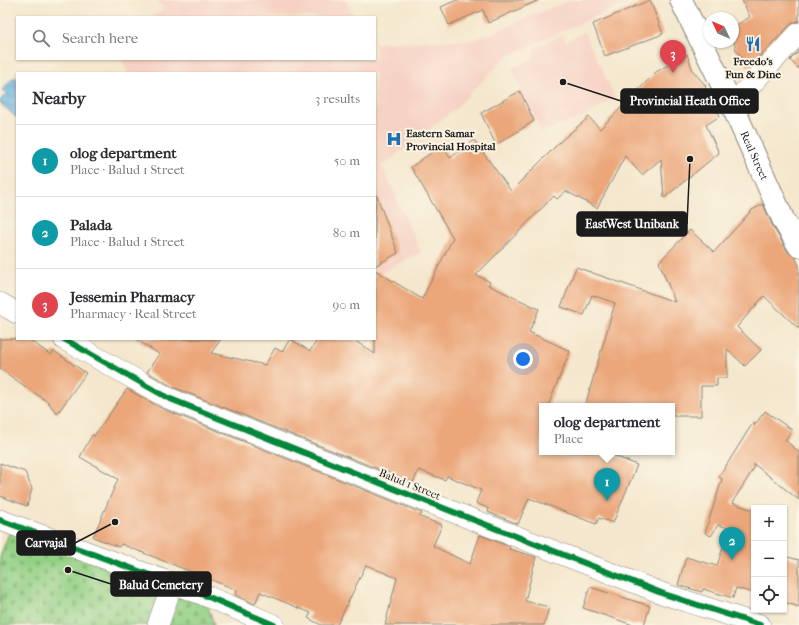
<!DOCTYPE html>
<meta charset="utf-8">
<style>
:root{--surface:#fff;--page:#f7f7f7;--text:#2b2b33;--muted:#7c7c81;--line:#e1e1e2;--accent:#1f6fb2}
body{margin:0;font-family:"IM FELL French Canon",serif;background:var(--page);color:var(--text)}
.controls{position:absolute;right:12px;bottom:12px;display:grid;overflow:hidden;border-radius:0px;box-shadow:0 1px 3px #0004}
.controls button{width:36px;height:36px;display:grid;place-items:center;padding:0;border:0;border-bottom:1px solid var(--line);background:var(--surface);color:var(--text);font:20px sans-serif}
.compass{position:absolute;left:703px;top:12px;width:36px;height:36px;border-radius:50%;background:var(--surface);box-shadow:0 1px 3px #0004;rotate:314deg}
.you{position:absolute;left:523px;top:359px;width:14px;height:14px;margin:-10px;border:3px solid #fff;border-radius:50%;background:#1a73e8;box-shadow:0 0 0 6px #1a73e833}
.badge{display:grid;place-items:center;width:26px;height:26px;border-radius:50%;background:var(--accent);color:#fff;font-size:13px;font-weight:700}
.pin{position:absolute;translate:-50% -33px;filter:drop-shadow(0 1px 2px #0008)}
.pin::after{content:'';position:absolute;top:21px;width:14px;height:12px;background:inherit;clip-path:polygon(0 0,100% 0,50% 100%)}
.popup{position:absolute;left:539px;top:403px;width:136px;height:52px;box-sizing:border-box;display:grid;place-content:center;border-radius:0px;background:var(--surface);filter:drop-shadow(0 1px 3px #0005);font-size:13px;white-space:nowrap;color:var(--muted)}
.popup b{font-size:15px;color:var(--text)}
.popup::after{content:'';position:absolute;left:50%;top:100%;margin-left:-8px;border:8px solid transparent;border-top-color:var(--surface)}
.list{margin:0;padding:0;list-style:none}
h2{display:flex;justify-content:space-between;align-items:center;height:52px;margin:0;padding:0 16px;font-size:17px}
h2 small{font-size:13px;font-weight:400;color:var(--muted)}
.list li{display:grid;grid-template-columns:26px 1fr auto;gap:12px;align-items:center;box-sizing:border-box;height:72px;padding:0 16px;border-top:1px solid var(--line)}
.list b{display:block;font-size:15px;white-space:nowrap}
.list p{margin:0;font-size:13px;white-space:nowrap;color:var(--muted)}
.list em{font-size:13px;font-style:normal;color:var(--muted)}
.icon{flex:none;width:22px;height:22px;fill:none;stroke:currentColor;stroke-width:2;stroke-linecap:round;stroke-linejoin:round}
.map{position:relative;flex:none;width:799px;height:625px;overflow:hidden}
.search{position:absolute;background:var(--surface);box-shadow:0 1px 3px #0004;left:16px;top:16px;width:360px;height:44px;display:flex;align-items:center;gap:10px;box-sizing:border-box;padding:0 14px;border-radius:0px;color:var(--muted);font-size:15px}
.panel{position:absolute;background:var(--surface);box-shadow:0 1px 3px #0004;left:16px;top:72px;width:360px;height:268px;border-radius:0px}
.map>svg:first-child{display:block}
</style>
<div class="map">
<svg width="799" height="625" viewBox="0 0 799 625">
<defs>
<pattern id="cemetery-stones" width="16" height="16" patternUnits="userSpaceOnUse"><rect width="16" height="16" fill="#93d085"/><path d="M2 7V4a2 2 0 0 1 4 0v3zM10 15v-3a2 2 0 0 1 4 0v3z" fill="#7eb272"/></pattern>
<pattern id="water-waves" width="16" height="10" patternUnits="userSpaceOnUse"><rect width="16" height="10" fill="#63b1dd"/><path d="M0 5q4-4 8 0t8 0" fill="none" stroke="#518fb2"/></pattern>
</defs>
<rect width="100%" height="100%" fill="#fcf5e5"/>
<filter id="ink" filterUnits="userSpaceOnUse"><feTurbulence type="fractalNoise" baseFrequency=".025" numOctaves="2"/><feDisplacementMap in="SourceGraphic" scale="8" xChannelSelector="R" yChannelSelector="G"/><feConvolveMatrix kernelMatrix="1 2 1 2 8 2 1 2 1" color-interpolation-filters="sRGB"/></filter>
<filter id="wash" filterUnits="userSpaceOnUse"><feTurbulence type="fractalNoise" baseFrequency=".012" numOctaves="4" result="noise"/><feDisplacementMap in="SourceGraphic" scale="16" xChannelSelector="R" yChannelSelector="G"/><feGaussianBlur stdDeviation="0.9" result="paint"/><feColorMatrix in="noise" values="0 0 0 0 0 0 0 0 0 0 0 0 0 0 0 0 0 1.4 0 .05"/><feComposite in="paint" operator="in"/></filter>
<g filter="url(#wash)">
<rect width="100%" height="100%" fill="#f4e7cd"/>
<!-- built -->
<g fill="#f6d2c4">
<polygon points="157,0 345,0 355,17 152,17 164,9"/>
<polygon points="571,0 632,0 507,56 456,108 428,130 416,134 410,144 382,166 421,252 375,276 375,73 128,73 122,59 375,59 375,43 475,40"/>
<polygon points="584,32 615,97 587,115 541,132 512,68 533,59 534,49 562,35 566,42"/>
</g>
<!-- cemetery -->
<polygon fill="url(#cemetery-stones)" stroke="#587650" points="12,525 204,595 214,625 0,625 0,557"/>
<!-- water -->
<polygon fill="url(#water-waves)" stroke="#40667c" points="14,77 17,79 17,118 0,103 0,100 6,94 2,90"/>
<g id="blocks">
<!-- building -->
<g fill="#eba679">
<polygon points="457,0 539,0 488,23 483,10 449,25 441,7"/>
<polygon points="650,0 663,34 605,56 593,24"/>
<polygon points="742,0 799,0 799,21 795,22 790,25 749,67 736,50 733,37 733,27 750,17"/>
<polygon points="799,51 799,69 790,60"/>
<polygon points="687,54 693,71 706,86 705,87 720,116 706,125 719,153 664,198 661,159 642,175 625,156 597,208 566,191 557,199 554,196 476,275 490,282 488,285 539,309 529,332 570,351 548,406 542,406 542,452 605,452 637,465 613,523 599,518 596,524 529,498 518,524 488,512 489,509 476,503 481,490 447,476 445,480 419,470 413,483 173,387 147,372 159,354 136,339 221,339 211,353 265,365 275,348 282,352 290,339 310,351 318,339 352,339 375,354 375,270 422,299 453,238 411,167 442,145 450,158 474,140 511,191 562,140 589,117 600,129 656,72"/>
<polygon points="520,91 534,121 496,145 481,113"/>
<polygon points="375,196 377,196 398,253 375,266"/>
<polygon points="763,204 773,227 788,252 795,257 799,265 799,329 764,296 737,327 761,350 745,366 727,349 727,378 717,378 717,386 701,386 701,416 672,416 672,406 585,406 615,303 592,295 584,315 561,307 576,267 675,302 659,262 690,230 714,252 752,210"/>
<polygon points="0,339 28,339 51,355 54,351 86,373 57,414 48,402 0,369"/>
<polygon points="127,389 163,409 422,513 420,517 442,525 433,546 470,564 480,535 510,547 509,549 536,557 525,601 549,607 544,625 385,625 397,578 366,565 337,625 321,625 308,618 311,613 260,592 255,604 235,595 237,590 121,544 119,547 93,537 118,479 80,457 92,435 94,436"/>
<polygon points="765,411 792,430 785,440 799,452 799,500 754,464 754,468 732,503 754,510 754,593 736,588 733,598 703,589 702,592 678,585 686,557 717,566 729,528 718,525 711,536 705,533 722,479 719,477 754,421 754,426"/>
<polygon points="0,463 25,472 32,489 27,506 0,496"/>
<polygon points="784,556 799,560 799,607 784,602"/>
<polygon points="590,587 650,606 644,625 633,625 583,608"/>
</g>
</g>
</g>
<g filter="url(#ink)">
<use href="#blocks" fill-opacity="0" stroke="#888274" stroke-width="1"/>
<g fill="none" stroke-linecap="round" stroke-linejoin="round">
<defs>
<g id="street">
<polyline points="732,105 799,33"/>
<polyline points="0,303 17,313"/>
<polyline points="64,339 168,398 415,497 664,594 760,625"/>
<polyline points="0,520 204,595 274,625"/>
<polyline points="158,625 172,584"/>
</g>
<g id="primary">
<path id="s1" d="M681 0 732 105 784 221 799 246"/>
</g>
</defs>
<!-- street casing -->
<use href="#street" stroke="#888274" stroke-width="22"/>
<!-- primary casing -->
<use href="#primary" stroke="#888274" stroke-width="24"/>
<!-- street -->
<use href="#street" stroke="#fff" stroke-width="21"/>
<!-- primary -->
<use href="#primary" stroke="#fff" stroke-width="22"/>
<defs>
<g id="cycleway">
<polyline points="64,339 168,398 415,497 664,594 760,625"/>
<polyline points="0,520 204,595 274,625"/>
</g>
</defs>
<!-- cycleway casing -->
<use href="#cycleway" stroke="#fcf5e5" stroke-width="8"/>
<!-- cycleway -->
<use href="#cycleway" stroke="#00873e" stroke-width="6"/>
</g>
</g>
<!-- icons -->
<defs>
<symbol id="restaurant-bare" viewBox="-9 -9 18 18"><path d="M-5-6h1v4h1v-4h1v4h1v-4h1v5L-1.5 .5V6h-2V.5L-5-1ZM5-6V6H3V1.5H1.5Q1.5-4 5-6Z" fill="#1f6fb2" stroke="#fcf5e5" stroke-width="2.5" paint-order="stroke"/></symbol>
<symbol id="hospital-bare" viewBox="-9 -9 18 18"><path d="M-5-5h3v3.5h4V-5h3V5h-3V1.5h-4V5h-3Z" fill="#1f6fb2" stroke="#fcf5e5" stroke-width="2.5" paint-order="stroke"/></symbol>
</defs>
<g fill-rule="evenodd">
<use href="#restaurant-bare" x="742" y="33" width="22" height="22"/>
<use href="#hospital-bare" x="383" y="128" width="22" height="22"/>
</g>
<g text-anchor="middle" stroke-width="4" stroke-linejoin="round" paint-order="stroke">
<!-- poi labels -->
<g font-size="11" font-weight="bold" fill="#1c1c1c" stroke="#fcf5e5">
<text x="753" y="65">Freedo's<tspan x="753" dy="13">Fun &amp; Dine</tspan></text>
<text x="406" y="137" text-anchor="start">Eastern Samar<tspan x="406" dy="13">Provincial Hospital</tspan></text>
</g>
<!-- street labels -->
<g font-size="11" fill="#1c1c1c" stroke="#fcf5e5">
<text dy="4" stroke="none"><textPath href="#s1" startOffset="172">Real Street</textPath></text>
<text transform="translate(410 484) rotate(22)" y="4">Balud 1 Street</text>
</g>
</g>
<!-- callouts -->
<path fill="none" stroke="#1c1c1c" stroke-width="1.5" d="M563 82L621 101M690 159L687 224M115 522L75 543M68 570L111 584"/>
<g fill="#1c1c1c" stroke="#fcf5e5" stroke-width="1.5">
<circle cx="563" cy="82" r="4"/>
<circle cx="690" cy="159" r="4"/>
<circle cx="115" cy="522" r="4"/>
<circle cx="68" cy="570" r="4"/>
</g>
<g fill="#1c1c1c" stroke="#1c1c1c" stroke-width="1.5">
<rect x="621" y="89" width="137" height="24" rx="4"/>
<rect x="577" y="212" width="110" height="24" rx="4"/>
<rect x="17" y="531" width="58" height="24" rx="4"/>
<rect x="111" y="572" width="100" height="24" rx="4"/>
</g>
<g font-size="12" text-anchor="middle" font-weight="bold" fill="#fff">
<text x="690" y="105">Provincial Heath Office</text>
<text x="632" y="228">EastWest Unibank</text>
<text x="46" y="547">Carvajal</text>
<text x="161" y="589">Balud Cemetery</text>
</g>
</svg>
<div class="controls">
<button>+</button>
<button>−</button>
<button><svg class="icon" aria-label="locate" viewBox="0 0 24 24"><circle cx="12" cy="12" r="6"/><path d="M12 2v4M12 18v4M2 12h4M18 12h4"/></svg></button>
</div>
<svg class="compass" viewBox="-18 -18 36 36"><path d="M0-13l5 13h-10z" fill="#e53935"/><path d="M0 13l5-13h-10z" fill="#7c7c81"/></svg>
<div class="you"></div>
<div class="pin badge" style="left:607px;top:501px;background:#0f9aa8">1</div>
<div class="popup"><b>olog department</b>Place</div>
<div class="pin badge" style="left:732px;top:560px;background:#0f9aa8">2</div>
<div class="pin badge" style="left:673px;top:73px;background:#e0444e">3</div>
<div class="search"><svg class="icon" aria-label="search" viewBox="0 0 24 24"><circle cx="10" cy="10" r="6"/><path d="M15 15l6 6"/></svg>Search here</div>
<section class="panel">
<h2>Nearby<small>3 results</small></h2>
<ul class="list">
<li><span class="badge" style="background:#0f9aa8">1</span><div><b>olog department</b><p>Place · Balud 1 Street</p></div><em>50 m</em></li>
<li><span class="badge" style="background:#0f9aa8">2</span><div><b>Palada</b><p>Place · Balud 1 Street</p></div><em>80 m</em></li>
<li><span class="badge" style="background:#e0444e">3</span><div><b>Jessemin Pharmacy</b><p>Pharmacy · Real Street</p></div><em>90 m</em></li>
</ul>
</section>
</div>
